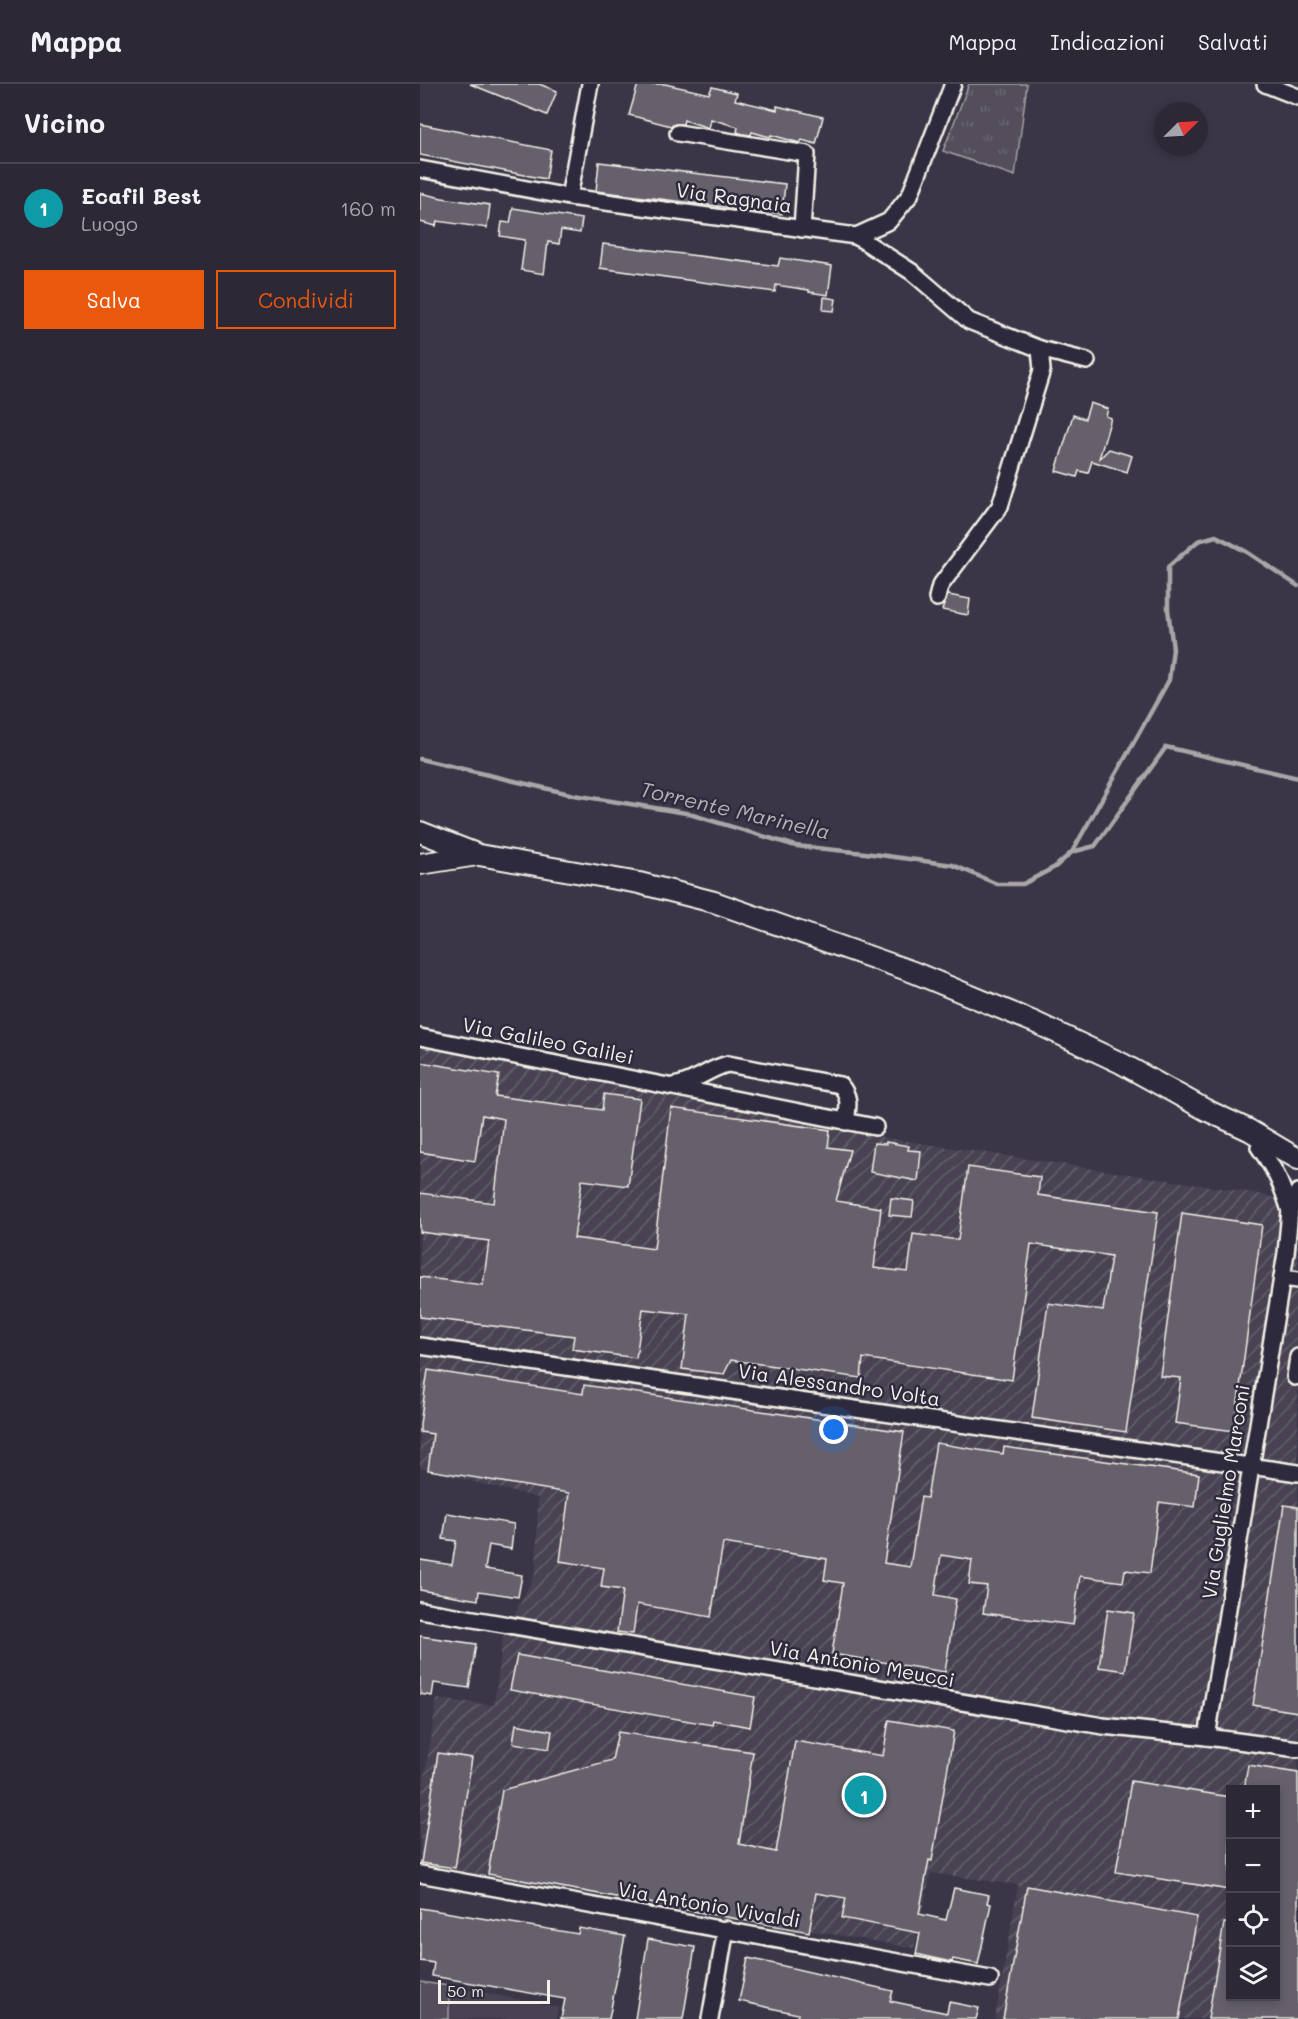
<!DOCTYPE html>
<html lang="it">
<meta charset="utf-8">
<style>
:root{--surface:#2c2835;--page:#383441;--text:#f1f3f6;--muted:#a6a6ad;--line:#484450;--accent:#ea580c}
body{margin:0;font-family:Mali,sans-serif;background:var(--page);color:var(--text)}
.controls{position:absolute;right:18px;bottom:18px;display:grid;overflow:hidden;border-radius:0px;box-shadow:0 3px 9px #0003}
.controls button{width:54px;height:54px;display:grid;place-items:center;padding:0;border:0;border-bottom:2px solid var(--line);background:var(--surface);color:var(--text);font:30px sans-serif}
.compass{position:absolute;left:734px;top:18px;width:54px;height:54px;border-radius:50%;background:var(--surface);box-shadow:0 3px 9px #0003;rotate:66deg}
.scale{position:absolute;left:18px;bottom:15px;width:112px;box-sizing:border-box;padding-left:6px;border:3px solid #f4f1e8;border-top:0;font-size:16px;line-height:21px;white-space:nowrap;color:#f4f1e8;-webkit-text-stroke:4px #2f2a3d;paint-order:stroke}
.you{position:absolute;left:414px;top:1346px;width:21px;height:21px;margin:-15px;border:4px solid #fff;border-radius:50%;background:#1a73e8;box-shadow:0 0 0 9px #1a73e833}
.badge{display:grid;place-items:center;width:39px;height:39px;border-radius:50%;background:var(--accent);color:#fff;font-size:20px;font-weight:700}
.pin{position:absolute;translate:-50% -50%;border:3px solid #fff;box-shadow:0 2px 6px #0006}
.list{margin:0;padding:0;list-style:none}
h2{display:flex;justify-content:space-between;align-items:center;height:78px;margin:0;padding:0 24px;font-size:26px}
h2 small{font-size:20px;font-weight:400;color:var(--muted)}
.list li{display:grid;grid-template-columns:39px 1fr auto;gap:18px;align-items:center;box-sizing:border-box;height:90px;padding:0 24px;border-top:2px solid var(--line)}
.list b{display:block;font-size:22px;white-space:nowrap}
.list p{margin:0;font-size:20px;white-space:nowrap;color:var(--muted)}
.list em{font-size:20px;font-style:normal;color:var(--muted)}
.actions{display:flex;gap:12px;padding:18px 24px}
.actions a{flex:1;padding:14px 0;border:2px solid var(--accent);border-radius:0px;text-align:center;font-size:21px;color:var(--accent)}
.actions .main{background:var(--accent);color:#fff}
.icon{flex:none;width:33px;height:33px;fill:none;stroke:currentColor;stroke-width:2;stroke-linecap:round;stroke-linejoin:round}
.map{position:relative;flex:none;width:878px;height:1935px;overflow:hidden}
header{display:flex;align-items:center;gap:36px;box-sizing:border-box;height:84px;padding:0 30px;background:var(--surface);border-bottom:2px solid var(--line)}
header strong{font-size:28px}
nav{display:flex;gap:33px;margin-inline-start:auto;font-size:21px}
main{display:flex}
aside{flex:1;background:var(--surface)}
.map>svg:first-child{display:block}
</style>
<header>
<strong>Mappa</strong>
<nav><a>Mappa</a><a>Indicazioni</a><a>Salvati</a></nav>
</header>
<main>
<aside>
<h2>Vicino<small></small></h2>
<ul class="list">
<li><span class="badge" style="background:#0f9aa8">1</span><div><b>Ecafil Best</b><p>Luogo</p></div><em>160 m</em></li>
</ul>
<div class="actions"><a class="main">Salva</a><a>Condividi</a></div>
</aside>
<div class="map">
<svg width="878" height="1935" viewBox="0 0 878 1935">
<defs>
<pattern id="industrial-furrows" width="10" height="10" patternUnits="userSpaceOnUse" patternTransform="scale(1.5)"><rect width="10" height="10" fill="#484352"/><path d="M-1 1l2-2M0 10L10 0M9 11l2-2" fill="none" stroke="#635f6b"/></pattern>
<pattern id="grass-tufts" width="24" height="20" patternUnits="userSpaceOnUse" patternTransform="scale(1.5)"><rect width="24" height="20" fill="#534e5c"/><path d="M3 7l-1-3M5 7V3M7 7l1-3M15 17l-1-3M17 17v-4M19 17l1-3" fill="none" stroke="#6c6873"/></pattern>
</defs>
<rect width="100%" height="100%" fill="#3b3647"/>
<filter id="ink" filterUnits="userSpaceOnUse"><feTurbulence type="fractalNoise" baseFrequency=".0167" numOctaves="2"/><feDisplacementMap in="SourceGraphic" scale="12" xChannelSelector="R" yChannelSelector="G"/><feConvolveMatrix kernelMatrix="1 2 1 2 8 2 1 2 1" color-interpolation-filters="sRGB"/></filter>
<g filter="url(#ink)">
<!-- built -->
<polygon fill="#484352" points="29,1902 138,1923 136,1935 29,1935"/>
<!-- industrial -->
<path fill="url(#industrial-furrows)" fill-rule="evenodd" d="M0 963 454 1052 834 1109 878 1119V1935H575L598 1801 511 1789 494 1864 0 1781V1721L17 1615 74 1621 83 1553 116 1488 118 1414 0 1384ZM810 1706H856V1912H810Z"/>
<!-- grass -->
<polygon fill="url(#grass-tufts)" stroke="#a4a0a2" stroke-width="1.5" points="549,0 607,0 595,92 523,67"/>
<!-- garden -->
<polygon fill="#534e5c" stroke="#a4a0a2" stroke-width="1.5" points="0,1898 29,1902 29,1935 0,1935"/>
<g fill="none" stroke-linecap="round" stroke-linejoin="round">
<!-- stream -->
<g stroke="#aaa6a7" stroke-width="4.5">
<polyline points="0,675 154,711 266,729 376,762 445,769 533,781 577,800 603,800 635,783 652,768 749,596 753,565 748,525 748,483 778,457 796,452 827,468 878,502"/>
<polyline points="652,768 675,762 746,663 878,694"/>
</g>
</g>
<!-- building -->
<g fill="#65616c" stroke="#f4f1e8" stroke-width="1.5">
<polygon points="50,0 119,0 137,7 127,31"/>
<polygon points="218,0 245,0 289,10 292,3 317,9 315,16 357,26 357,22 403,33 396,60 382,56 380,59 351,51 350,53 332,48 331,51 323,50 317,48 318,43 291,35 289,44 264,36 263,40 255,40 251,42 209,31"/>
<polygon points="0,40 131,66 126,95 0,71"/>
<polygon points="179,78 365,100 362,130 176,107"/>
<polygon points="0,109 22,114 70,121 67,144 17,137 16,142 0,138"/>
<polygon points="93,124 162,135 160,149 141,146 139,160 128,158 124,190 101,186 105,156 80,152 82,138 90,139"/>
<polygon points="183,160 358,182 360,174 412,182 408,211 389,208 389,206 356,201 355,208 180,184"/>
<polygon points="404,213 416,215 414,227 403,226"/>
<polygon points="670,319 688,325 686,332 691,334 679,375 689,365 712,372 707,388 672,377 668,389 659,387 657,393 636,387 653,331 665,335"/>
<polygon points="528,511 550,515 548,531 522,526"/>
<polygon points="0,978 79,991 75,1012 182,1026 184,1010 220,1015 208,1102 162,1096 154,1154 234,1165 251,1024 410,1046 408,1063 430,1066 416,1117 461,1124 454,1184 488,1188 493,1150 538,1156 548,1083 620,1093 618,1111 738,1128 706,1348 612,1334 628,1219 683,1227 691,1172 611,1160 592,1296 443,1274 441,1294 311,1276 304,1290 262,1285 269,1230 223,1225 216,1274 152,1265 154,1252 0,1233 0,1193 63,1201 69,1157 0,1148 0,1109 74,1119 84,1035 62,1031 55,1077 0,1068"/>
<polygon points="466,1058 489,1062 488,1066 501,1067 498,1097 450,1088 454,1059 466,1060"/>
<polygon points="471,1114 494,1117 492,1133 469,1131"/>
<polygon points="762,1129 842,1141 814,1347 755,1339 761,1294 740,1292"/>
<polygon points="8,1286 163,1310 164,1301 484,1348 464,1479 490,1483 501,1413 507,1414 516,1359 583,1370 584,1363 779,1390 775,1423 739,1418 730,1489 705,1486 703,1498 660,1492 653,1541 563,1529 567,1502 549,1500 552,1476 521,1471 515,1511 536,1515 525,1588 412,1570 423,1499 404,1496 407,1475 303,1459 291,1533 217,1520 213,1550 197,1548 203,1506 181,1503 184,1484 140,1477 149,1409 8,1386 13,1350 0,1348 0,1340"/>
<polygon points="864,1421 878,1423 878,1628 833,1621"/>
<polygon points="27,1429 94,1440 91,1465 69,1461 65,1485 102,1491 98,1513 59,1507 58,1516 0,1506 0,1476 32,1481 36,1457 23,1455"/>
<polygon points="688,1525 714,1529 705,1587 679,1583"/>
<polygon points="0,1552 56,1560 49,1604 14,1599 12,1612 0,1610"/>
<polygon points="97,1571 335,1613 330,1643 293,1636 292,1641 90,1606"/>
<polygon points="469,1636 534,1647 512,1777 509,1776 499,1830 526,1836 534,1804 569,1811 567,1819 571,1820 558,1880 533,1875 532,1878 496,1870 500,1849 422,1834 426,1814 396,1809 389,1848 68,1790 82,1706 192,1676 198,1648 333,1668 319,1760 356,1768 375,1657 463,1672"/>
<polygon points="96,1640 132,1647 129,1665 93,1659"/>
<polygon points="18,1669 52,1674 35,1784 1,1779"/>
<polygon points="828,1681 878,1689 878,1935 788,1935 804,1839 810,1839 810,1912 855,1912 855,1706 824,1706"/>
<polygon points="711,1697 810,1713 810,1806 696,1788"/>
<polygon points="607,1802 777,1833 759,1935 583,1935"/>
<polygon points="0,1824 158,1850 159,1844 205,1852 189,1935 141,1935 145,1915 12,1892 14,1879 0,1877"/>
<polygon points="228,1855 275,1863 263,1935 215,1935"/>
<polygon points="328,1874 473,1907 470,1917 527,1929 529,1918 559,1924 556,1935 377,1935 378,1930 319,1917"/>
</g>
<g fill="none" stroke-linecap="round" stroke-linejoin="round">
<defs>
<g id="minor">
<polyline points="845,0 878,13"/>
<polyline points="258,49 387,70 382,145"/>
<polyline points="0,85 149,113 436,152 469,137 490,111 533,0"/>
<polyline points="149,113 170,0"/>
<polyline points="436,152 492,188 549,237 620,265 667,277"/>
<polyline points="517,514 520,502 580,422 622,286 620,265"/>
<polyline points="0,953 455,1043"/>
<path d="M253 1002C277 998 287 985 308 980L420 1001C431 1013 428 1023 426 1038"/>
<path d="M839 1063C855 1085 862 1101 870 1127"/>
<polyline points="862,1194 878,1196"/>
<polyline points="0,1262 878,1389"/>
<polyline points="875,1293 878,1273"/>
<polyline points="0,1526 683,1642 787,1653 878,1665"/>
<polyline points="787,1653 866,1169 870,1127 878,1108"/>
<polyline points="0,1790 570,1895"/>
<polyline points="290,1935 306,1845"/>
</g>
<g id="major">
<polyline points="0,748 59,771 219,799 294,818 493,888 614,938 701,979 786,1026 829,1046 878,1075"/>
<polyline points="0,780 57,771"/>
</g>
</defs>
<!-- minor casing -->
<use href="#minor" stroke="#f4f1e8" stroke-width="20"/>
<!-- major casing -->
<use href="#major" stroke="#f4f1e8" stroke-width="24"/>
<!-- minor -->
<use href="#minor" stroke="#2f2a3d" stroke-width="15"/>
<!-- major -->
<use href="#major" stroke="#2f2a3d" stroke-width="20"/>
</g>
</g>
<g text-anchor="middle" stroke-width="5" stroke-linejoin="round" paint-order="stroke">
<!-- street labels -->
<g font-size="20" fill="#f4f1e8" stroke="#2f2a3d">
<text transform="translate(314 114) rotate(8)" y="7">Via Ragnaia</text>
<text transform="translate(128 957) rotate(11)" y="7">Via Galileo Galilei</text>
<text transform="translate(419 1301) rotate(8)" y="7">Via Alessandro Volta</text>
<text transform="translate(806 1408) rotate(-81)" y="7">Via Guglielmo Marconi</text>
<text transform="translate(442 1580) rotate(10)" y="7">Via Antonio Meucci</text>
<text transform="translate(289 1821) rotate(10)" y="7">Via Antonio Vivaldi</text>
</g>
<!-- water labels -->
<g font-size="21" font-style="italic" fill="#b6b2b2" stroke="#2f2a3d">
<text transform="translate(315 727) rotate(13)" y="7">Torrente Marinella</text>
</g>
</g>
</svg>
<div class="controls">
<button>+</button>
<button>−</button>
<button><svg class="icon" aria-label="locate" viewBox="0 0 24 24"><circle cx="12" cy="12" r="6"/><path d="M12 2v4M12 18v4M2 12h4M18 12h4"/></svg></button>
<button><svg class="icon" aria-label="layers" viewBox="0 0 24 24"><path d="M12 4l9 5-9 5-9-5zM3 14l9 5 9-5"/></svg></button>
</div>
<svg class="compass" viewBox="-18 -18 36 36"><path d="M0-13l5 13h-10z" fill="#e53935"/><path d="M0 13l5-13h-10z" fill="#a6a6ad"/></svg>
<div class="scale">50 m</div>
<div class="you"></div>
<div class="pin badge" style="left:444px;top:1711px;background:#0f9aa8">1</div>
</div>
</main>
